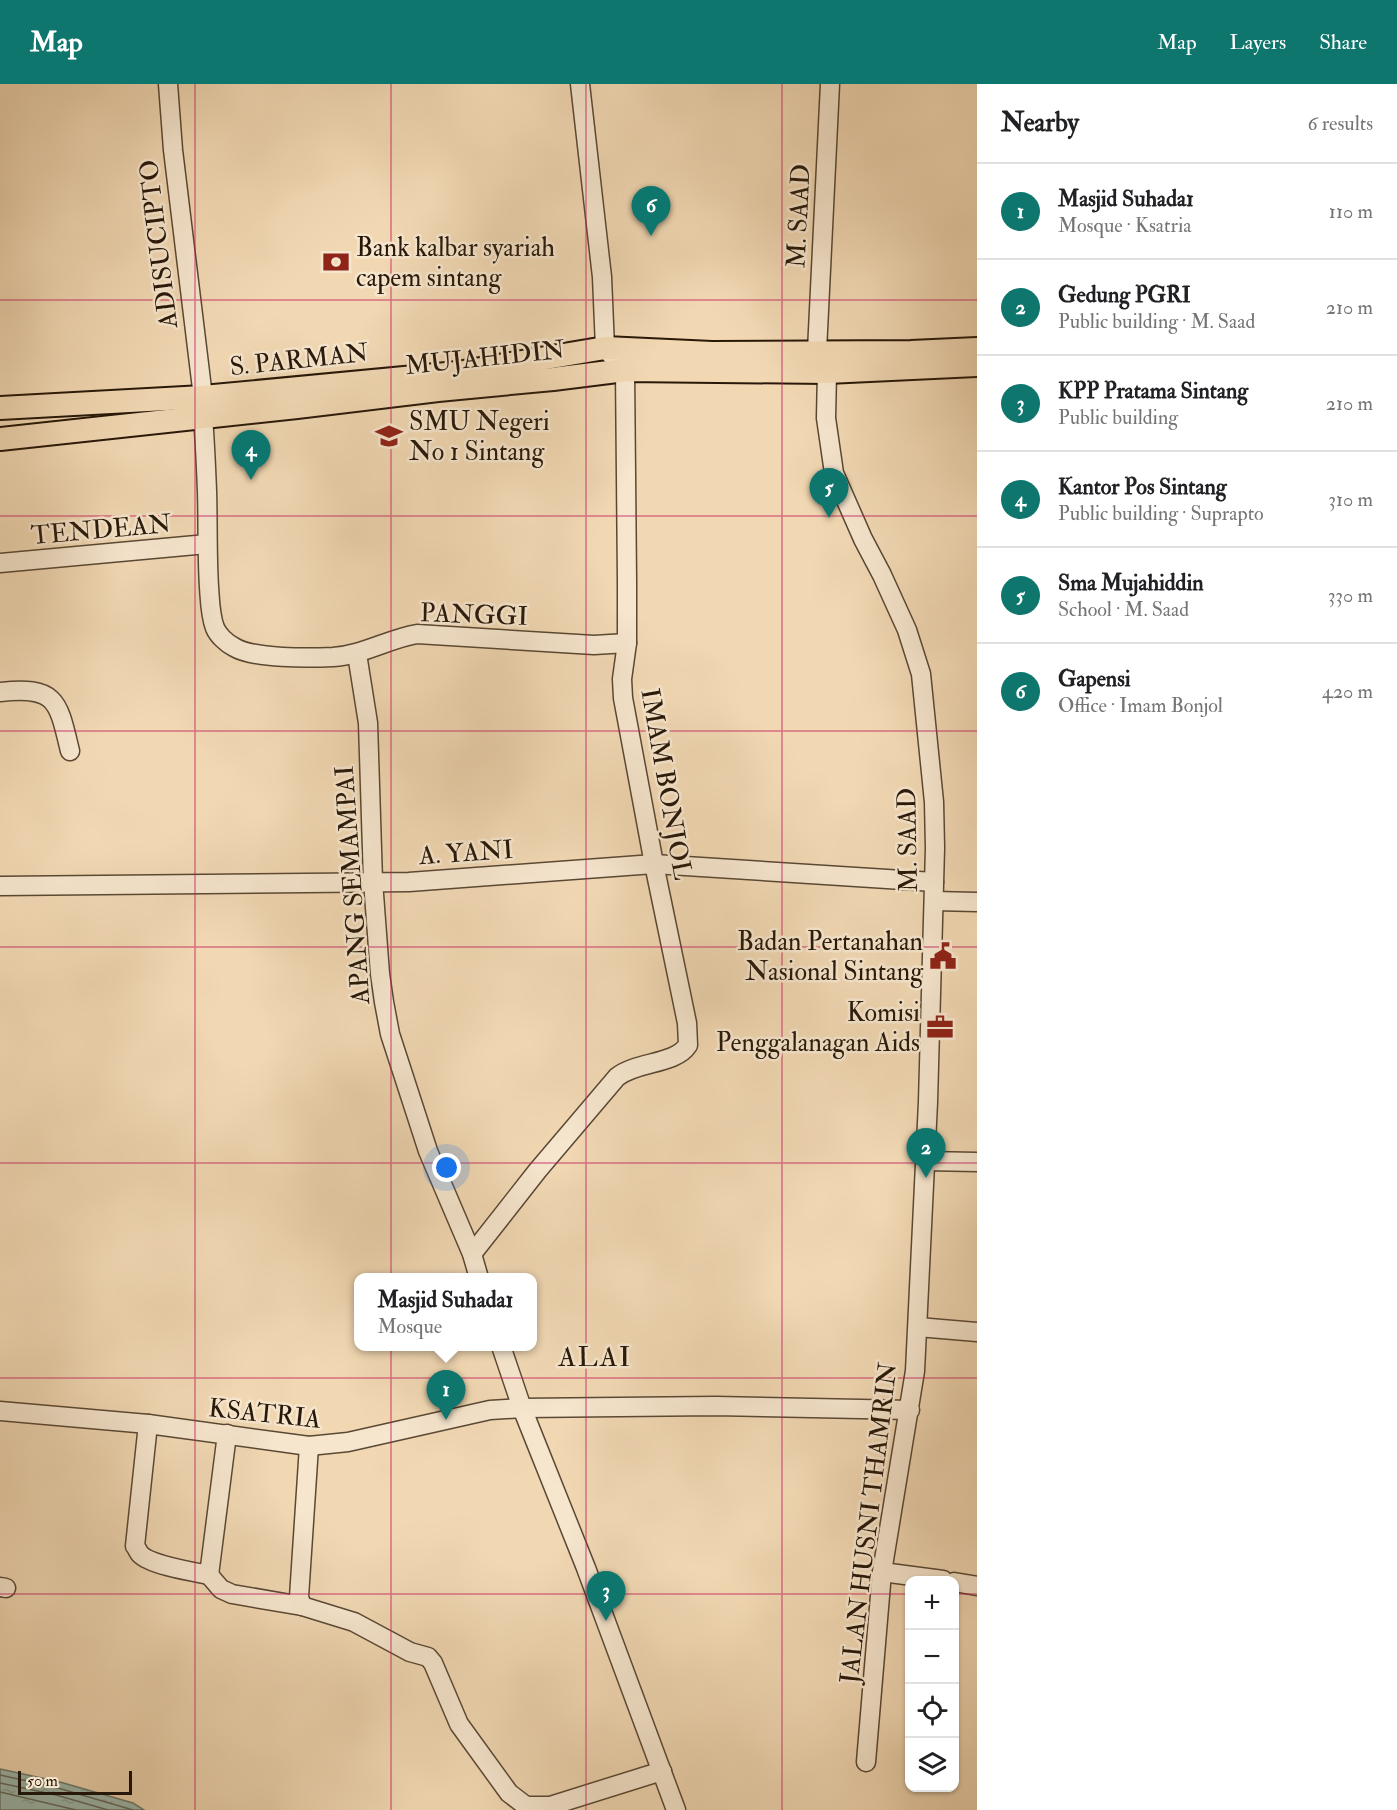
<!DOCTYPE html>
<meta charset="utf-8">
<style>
:root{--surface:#fff;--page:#f6f6f6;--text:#202124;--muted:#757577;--line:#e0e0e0;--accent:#0f766e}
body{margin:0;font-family:"IM FELL Double Pica",serif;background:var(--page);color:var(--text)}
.controls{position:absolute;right:18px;bottom:18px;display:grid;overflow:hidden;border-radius:12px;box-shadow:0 2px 4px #0004}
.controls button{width:54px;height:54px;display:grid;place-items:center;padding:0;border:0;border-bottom:2px solid var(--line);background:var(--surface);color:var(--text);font:30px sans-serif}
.scale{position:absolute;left:18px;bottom:15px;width:114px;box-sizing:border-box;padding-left:6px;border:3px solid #281809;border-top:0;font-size:16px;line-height:21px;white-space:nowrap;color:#281809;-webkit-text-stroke:4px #f6e6ce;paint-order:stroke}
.you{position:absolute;left:447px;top:1084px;width:21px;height:21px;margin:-15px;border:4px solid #fff;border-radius:50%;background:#1a73e8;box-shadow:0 0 0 9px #1a73e833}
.badge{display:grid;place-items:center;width:39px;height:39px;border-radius:50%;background:var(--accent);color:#fff;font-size:20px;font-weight:700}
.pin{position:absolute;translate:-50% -50px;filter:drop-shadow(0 2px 3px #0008)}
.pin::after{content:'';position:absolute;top:32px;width:21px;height:18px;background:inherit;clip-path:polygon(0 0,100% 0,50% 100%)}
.popup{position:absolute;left:354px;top:1189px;width:183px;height:78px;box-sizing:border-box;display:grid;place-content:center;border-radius:12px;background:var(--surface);filter:drop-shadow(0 2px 4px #0005);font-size:20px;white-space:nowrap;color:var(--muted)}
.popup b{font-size:22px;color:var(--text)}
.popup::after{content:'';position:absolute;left:50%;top:100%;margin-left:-12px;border:12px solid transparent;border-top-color:var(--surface)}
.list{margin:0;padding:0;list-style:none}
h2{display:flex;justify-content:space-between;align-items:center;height:78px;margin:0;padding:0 24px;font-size:26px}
h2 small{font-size:20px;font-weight:400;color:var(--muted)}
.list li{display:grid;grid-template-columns:39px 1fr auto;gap:18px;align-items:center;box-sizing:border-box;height:96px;padding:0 24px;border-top:2px solid var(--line)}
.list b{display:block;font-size:22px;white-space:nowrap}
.list p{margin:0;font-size:20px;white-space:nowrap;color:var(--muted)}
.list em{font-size:20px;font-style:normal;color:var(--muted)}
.icon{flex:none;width:33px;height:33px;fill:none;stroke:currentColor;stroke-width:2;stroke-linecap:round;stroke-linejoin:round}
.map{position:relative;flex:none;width:977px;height:1726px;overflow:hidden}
header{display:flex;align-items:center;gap:36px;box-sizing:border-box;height:84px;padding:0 30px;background:var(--accent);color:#fff}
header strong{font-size:28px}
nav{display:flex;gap:33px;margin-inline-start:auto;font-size:21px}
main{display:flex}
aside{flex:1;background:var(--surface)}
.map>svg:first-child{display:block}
</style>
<header>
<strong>Map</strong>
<nav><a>Map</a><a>Layers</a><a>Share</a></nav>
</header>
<main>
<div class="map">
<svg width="977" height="1726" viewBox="0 0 977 1726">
<defs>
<pattern id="water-ripples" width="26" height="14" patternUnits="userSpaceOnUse" patternTransform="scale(1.5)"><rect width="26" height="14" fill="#9bb9af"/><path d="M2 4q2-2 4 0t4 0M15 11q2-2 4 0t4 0" fill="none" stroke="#869e95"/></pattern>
</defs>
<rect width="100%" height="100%" fill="#f1d8b3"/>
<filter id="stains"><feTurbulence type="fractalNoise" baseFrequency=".00333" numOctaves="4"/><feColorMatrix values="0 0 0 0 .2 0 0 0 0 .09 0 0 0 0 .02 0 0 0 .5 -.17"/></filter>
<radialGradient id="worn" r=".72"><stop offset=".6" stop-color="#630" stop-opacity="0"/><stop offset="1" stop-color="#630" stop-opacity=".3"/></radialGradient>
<!-- water -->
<polygon fill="url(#water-ripples)" stroke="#6d796d" stroke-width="1.5" points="0,1685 60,1698 133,1719 144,1726 0,1726"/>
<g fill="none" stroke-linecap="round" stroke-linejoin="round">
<!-- shore -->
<g stroke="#62685c" stroke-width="1.5">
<polyline points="0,1691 58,1704 133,1726"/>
<polyline points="0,1699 56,1711 108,1726"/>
<polyline points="0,1708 76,1726"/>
</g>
<defs>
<g id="minor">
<polyline points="168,0 173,66 203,313"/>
<polyline points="817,267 830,0"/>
<polyline points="827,288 826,334 834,389 863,455 882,491 907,546 921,590 934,718 935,764 928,1018 915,1287 882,1488 866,1678"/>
<path d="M203 333C205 358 206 382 207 407 208 439 207 471 209 503 210 516 210 531 215 544 218 551 226 559 234 563 253 575 310 574 333 573 363 571 388 555 417 550L594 561 627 559"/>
<polyline points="0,479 207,460"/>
<polyline points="357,570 368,639 373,797 380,890 384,918 390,950 428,1067 472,1170 479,1194"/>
<path d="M0 608C57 602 58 617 70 667"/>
<polyline points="0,802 409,798 654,780 934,798"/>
<polyline points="934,817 977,818"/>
<polyline points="925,1077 977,1078"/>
<path d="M472 1170 538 1086 617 993C637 977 675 981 688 961L687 939 654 780 623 614 622 595 627 559V497L625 286 605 264 602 193 580 0"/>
<polyline points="918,1243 977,1248"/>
<polyline points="501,1262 522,1324 586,1484 676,1726"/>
<polyline points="0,1327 148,1340 309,1362 348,1358 490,1326 522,1324 716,1322 910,1326"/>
<path d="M148 1340 135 1462C136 1463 139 1469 140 1470 150 1481 194 1488 209 1491L227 1350"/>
<polyline points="309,1362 299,1513 302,1522 354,1538 410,1568 428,1573 433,1579 459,1640 509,1709 526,1722 550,1722 662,1687"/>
<polyline points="882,1488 943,1496"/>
<polyline points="209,1491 221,1505 232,1510 302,1522"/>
<polyline points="954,1498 977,1502"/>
<polyline points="0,1503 6,1504"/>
</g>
<g id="major">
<polyline points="0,324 203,313 457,289 605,264 712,269 911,268 977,265"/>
<polyline points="0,355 297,323 438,306 553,295 625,286 827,288 977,281"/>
</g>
</defs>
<!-- minor casing -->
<use href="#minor" stroke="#5a4834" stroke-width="21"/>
<!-- major casing -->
<use href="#major" stroke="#281809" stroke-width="26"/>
<!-- minor -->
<use href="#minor" stroke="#f6e6ce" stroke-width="18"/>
<!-- major -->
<use href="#major" stroke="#f1d8b3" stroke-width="22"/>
</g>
<!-- grid -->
<path fill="none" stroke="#c2185b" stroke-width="1.5" stroke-opacity="0.55" d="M195 0V1726M391 0V1726M586 0V1726M782 0V1726M0 216H977M0 432H977M0 647H977M0 863H977M0 1079H977M0 1294H977M0 1510H910M954 1510H977"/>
<!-- icons -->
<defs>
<symbol id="bank-bare" viewBox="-9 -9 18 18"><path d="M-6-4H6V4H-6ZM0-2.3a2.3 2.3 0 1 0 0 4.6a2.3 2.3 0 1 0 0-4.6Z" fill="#8f2418" stroke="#f6e6ce" stroke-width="2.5" paint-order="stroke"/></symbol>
<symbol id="school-bare" viewBox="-9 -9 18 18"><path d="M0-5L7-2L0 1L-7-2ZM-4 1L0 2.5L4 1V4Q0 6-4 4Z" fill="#8f2418" stroke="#f6e6ce" stroke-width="2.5" paint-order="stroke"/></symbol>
<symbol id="civic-bare" viewBox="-9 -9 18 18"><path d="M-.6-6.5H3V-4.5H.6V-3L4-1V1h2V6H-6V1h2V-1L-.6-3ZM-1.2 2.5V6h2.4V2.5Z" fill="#8f2418" stroke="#f6e6ce" stroke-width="2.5" paint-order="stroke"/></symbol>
<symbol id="office-bare" viewBox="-9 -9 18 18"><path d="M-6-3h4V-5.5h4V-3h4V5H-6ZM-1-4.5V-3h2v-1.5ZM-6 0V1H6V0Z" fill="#8f2418" stroke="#f6e6ce" stroke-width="2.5" paint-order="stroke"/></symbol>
</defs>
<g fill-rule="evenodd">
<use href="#bank-bare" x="317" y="159" width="38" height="38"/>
<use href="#school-bare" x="370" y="333" width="38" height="38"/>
<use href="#civic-bare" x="924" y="853" width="38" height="38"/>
<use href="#office-bare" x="921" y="924" width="38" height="38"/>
</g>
<g text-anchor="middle" stroke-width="5" stroke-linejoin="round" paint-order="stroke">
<!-- street labels -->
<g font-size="26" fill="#281809" stroke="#f6e6ce">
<text transform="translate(798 132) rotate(-87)" y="9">M. SAAD</text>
<text transform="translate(158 160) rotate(-97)" y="9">ADISUCIPTO</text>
<text transform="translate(485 273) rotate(-6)" y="9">MUJAHIDIN</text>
<text transform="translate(299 275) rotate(-6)" y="9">S. PARMAN</text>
<text transform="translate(101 445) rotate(-5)" y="9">TENDEAN</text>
<text transform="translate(474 530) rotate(2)" y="9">PANGGI</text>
<text transform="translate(667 700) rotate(80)" y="9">IMAM BONJOL</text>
<text transform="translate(907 756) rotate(-91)" y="9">M. SAAD</text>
<text transform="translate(466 768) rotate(-4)" y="9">A. YANI</text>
<text transform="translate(352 801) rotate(-94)" y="9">APANG SEMAMPAI</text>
<text transform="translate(265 1329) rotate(6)" y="9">KSATRIA</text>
<text transform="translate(868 1439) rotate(-83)" y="9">JALAN HUSNI THAMRIN</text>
</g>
<!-- poi labels -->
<g font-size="26" fill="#281809" stroke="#f6e6ce" text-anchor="start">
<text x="356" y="172">Bank kalbar syariah<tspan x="356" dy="30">capem sintang</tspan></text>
<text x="409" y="346">SMU Negeri<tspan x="409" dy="30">No 1 Sintang</tspan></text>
<text x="923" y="866" text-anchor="end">Badan Pertanahan<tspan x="923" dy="30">Nasional Sintang</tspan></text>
<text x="920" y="937" text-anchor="end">Komisi<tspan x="920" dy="30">Penggalanagan Aids</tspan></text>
</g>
<!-- quarter labels -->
<g font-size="28" letter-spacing="1.5" fill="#281809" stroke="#f6e6ce">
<text x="595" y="1282">ALAI</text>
</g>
</g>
<rect width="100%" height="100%" filter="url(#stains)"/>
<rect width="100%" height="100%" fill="url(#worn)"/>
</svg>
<div class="controls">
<button>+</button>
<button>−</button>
<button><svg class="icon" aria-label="locate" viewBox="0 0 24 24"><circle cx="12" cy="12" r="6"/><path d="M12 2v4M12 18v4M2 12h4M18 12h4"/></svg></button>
<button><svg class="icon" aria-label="layers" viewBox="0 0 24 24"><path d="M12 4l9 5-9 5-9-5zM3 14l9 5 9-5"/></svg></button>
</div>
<div class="scale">50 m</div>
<div class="you"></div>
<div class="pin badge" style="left:446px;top:1336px">1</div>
<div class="popup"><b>Masjid Suhada1</b>Mosque</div>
<div class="pin badge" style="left:926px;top:1094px">2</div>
<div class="pin badge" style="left:606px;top:1537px">3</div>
<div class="pin badge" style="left:251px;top:396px">4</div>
<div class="pin badge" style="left:829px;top:434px">5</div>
<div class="pin badge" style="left:651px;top:152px">6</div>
</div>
<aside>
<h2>Nearby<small>6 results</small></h2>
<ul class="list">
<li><span class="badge">1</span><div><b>Masjid Suhada1</b><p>Mosque · Ksatria</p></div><em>110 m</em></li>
<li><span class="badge">2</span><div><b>Gedung PGRI</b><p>Public building · M. Saad</p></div><em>210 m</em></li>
<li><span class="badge">3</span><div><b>KPP Pratama Sintang</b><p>Public building</p></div><em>210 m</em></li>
<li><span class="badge">4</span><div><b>Kantor Pos Sintang</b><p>Public building · Suprapto</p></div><em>310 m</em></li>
<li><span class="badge">5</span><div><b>Sma Mujahiddin</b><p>School · M. Saad</p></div><em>330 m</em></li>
<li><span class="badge">6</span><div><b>Gapensi</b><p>Office · Imam Bonjol</p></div><em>420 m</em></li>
</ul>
</aside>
</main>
